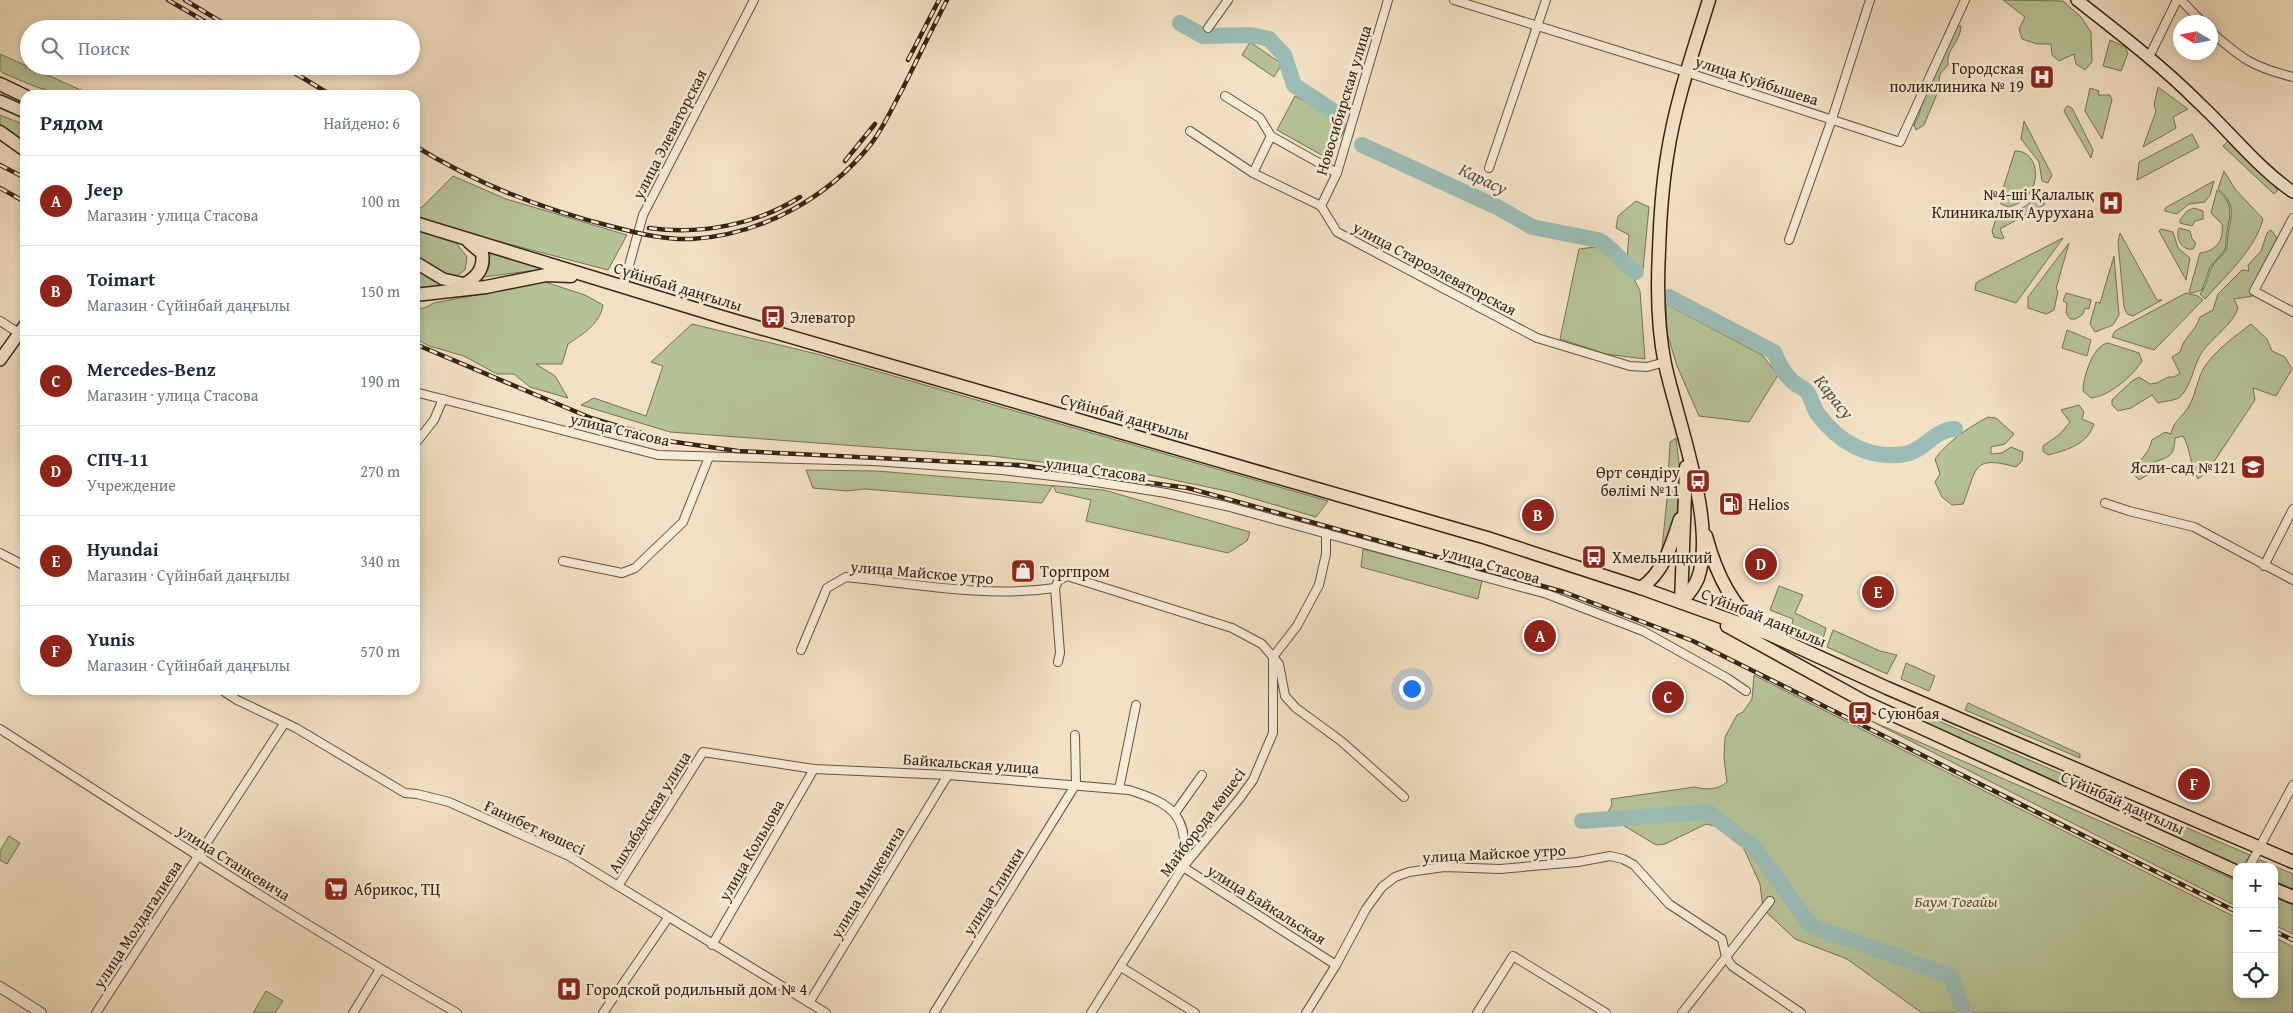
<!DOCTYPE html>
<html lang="ru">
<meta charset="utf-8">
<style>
:root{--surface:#fff;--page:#f2f2f3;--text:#1f2937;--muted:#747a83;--line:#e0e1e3;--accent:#8f2418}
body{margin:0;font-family:"Gentium Book Plus",serif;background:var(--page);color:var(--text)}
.controls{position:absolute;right:15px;bottom:15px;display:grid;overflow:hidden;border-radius:10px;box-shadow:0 2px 8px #0003}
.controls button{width:45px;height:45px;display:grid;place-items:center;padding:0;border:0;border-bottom:1px solid var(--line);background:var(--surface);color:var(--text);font:25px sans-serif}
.compass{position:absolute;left:2173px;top:15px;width:45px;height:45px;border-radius:50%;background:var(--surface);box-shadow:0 2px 8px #0003;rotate:280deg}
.you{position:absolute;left:1411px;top:688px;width:18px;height:18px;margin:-12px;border:4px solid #fff;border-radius:50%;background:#1a73e8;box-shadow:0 0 0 8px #1a73e833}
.badge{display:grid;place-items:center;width:32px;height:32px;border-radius:50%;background:var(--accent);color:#fff;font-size:16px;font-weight:700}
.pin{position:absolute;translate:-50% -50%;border:2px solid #fff;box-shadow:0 1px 5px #0006}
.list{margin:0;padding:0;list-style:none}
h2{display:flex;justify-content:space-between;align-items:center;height:65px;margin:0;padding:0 20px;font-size:21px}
h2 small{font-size:16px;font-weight:400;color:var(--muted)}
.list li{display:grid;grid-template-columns:32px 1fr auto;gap:15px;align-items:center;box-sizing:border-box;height:90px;padding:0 20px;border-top:1px solid var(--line)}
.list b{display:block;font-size:19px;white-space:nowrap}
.list p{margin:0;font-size:16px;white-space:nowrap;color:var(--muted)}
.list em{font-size:16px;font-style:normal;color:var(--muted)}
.icon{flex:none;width:28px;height:28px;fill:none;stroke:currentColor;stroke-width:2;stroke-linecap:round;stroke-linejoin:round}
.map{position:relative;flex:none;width:2293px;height:1013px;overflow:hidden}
.search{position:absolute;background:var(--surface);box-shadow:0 2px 8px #0003;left:20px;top:20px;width:400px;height:55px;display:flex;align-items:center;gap:12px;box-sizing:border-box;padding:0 18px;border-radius:28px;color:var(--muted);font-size:19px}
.panel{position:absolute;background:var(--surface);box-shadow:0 2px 8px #0003;left:20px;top:90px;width:400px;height:605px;border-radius:15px}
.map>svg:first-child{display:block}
</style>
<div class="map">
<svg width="2293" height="1013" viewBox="0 0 2293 1013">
<rect width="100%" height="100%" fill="#f3e1c3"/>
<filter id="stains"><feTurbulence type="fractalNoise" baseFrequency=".004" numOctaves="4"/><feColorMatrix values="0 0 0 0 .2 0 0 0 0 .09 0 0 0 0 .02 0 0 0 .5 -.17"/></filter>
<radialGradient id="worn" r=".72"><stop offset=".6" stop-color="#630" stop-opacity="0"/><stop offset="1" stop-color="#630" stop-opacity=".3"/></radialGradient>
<!-- green -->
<g fill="#b6c397" stroke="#767256">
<polygon points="2003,0 2063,1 2081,17 2091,32 2092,62 2085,70 2076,64 2074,54 2059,61 2052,55 2051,44 2037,44 2022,39 2019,29 2025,17"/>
<path d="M1961 26C1961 42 1945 50 1948 65L1940 74 1937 94 1924 125 1916 130 1914 125 1919 115 1924 95 1954 27Z"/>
<polygon points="2110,40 2125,47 2128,53 2121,71 2103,66"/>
<polygon points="1250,42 1282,64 1274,77 1242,55"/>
<polygon points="0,54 92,95 61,95 31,85 3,73 0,70"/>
<polygon points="2158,87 2188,109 2173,117 2176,128 2143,147 2156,111 2154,105"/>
<polygon points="2090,88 2099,91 2098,95 2110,95 2112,100 2102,139 2085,111"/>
<polygon points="1295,96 1347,125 1329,159 1277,130"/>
<polygon points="2067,106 2072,108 2093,150 2091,158 2064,111"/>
<polygon points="0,115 25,125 25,143 0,125"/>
<polygon points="2024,121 2052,175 2048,183 2042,181 2039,162 2021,139"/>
<polygon points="2192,134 2199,147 2137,180 2139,162"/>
<polygon points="2228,141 2278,190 2274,194 2223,146"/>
<path d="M2015 151C2042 150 2045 199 2008 207L2001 204 2000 198Z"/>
<path d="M2224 171 2235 189 2263 219C2255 250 2226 275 2205 299L2200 294C2207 286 2207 278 2211 269 2214 261 2222 257 2226 250 2228 245 2227 240 2228 235 2231 214 2237 205 2218 189Z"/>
<polygon points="453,176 506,199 627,235 608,270 444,227 415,217 415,206 421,208"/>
<polygon points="2214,181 2210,195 2205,202 2189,204 2177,214 2165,211 2165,208"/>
<path d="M2217 190C2240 208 2225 222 2226 245L2224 251 2210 267 2202 290 2192 293 2189 292 2200 253C2216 251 2224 241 2222 224L2211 213Z"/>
<path d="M2038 193 2046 195 2044 205 2000 229 2004 238 2001 239 1994 237 1992 231 1998 213C2015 212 2028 209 2038 193Z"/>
<polygon points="1636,201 1649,207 1643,269 1627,258 1629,235 1616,228 1618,216"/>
<polygon points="2194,208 2203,211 2203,219 2195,221 2192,226 2180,223 2180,220 2187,211"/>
<path d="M2179 228 2190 231 2192 239 2196 243 2193 249C2181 251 2175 237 2179 228Z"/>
<polygon points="415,229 456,243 467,257 465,270 455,277 437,273 415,258"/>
<polygon points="2161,229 2173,232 2178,248 2190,258 2186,280 2159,231"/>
<path d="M2271 230 2277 238 2256 281 2253 296 2234 299 2238 308C2234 323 2212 338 2202 352 2193 366 2192 385 2180 397 2175 401 2164 401 2158 403L2152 395 2131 408 2118 411 2112 405V400L2132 381 2139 377 2150 384 2157 383 2168 377H2174L2180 373 2172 357 2180 352C2184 336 2194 334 2200 317L2213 310 2218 294 2242 270 2249 271 2248 265 2261 251 2267 233Z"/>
<polygon points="2120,233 2157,300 2162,300 2133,316 2127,314 2124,307 2118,242"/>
<polygon points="2063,238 2016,303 1975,290 1976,283 1979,281"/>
<polygon points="2069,243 2056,289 2058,291 2054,310 2046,314 2028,308 2028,297"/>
<polygon points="1603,246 1632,275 1640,291 1645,359 1606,354 1560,339 1579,249"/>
<polygon points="482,247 551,268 484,277 489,267 490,255"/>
<polygon points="2114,256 2119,315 2113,325 2095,332 2090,324 2096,302 2100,303"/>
<polygon points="415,269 436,282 448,288 415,291"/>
<path d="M545 282 585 295 603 305C600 324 583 334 568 344L562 364H536L555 376 568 398 530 387 514 374H497L464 356 429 346 415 338V309L424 308 434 303Z"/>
<polygon points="2066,293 2091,300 2089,309 2085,308 2083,314 2076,319 2070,319 2066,313 2067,303 2063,301"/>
<polygon points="2186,293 2198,296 2203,300 2154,350 2112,337 2115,331"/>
<polygon points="1666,304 1762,355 1778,375 1749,422 1699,416 1677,366 1667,333"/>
<polygon points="692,324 817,354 1328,501 1316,517 1231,492 1150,475 991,456 670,432 581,405 594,398 646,416 663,366 651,362"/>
<path d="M2251 324 2267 339 2272 351 2285 357 2292 369 2276 396 2253 388 2255 400 2207 472 2198 479C2190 466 2191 450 2183 436L2175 438C2174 455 2171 457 2154 462L2149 474 2139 480 2132 472C2140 457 2147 458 2152 440L2165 432 2171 434C2173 421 2183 417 2189 406 2196 394 2197 379 2205 366 2217 349 2234 337 2251 324Z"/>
<polygon points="2067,330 2091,340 2087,356 2062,348"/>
<path d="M2108 343 2139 353 2142 361C2133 376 2108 397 2091 398L2083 391C2083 377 2093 345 2108 343Z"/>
<path d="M2079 405 2084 412 2082 419 2094 424C2087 445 2067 450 2048 455L2043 451V446L2060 434 2070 422 2061 410Z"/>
<path d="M1988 417 1996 418 2014 434 2005 444 1991 447V454L2002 453 2011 447 2023 452 2022 461 2016 467C1971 454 1977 470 1963 504L1952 505 1942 497 1935 482 1940 474 1935 459C1949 440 1968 428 1988 417Z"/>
<polygon points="1676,438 1682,488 1677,518 1661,559 1667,499 1670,442"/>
<polygon points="806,470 877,471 1104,490 1250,532 1247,541 1228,553 1086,521 1091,500 1056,492 1053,485 1042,503 864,489 847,491 813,488"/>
<polygon points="1363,549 1482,580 1478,599 1361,567"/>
<polygon points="1779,586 1803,595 1795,613 1826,628 1822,643 1791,630 1793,619 1770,610"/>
<polygon points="1833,630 1880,651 1897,655 1887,674 1827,647"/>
<polygon points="1906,663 1935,676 1929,691 1901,679"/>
<path d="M1754 675 2237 918V994H2274V937L2293 947V1013H1922L1847 959 1795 939 1763 909 1760 884 1745 851 1736 836 1722 828 1706 824 1665 844 1656 845 1618 822 1605 817 1612 805 1611 799 1695 787C1706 790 1718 790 1727 782L1724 758 1725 737 1737 715 1743 712 1752 699Z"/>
<polygon points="1968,703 2080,754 2080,758 1965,710"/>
<polygon points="1920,713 2250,855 2243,867 1916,721"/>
<polygon points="1869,720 2237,881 2237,906 2236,906"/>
<polygon points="9,836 20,843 7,864 0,860 0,851"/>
<polygon points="2260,860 2293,874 2293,889 2274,881 2274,867 2256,867"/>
<polygon points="2274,897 2293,905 2293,934 2274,925"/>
<polygon points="266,991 283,1001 275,1013 253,1013"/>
</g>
<!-- pier -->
<polygon fill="#f3e1c3" points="2203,219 2208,220 2207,225 2210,231 2202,244 2196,243 2198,237 2195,232 2190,231 2192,226 2196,227 2202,224"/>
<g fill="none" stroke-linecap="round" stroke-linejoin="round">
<!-- river -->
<g stroke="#9bbdb6" stroke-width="16">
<polyline points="1180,23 1203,36 1251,35 1269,39 1284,55 1294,85 1339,115"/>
<path d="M1362 145 1499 208 1532 227 1598 240C1613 247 1621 263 1636 272"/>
<path d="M1669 297 1774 352C1779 363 1783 373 1792 381 1796 385 1804 388 1807 392 1812 398 1813 407 1817 413 1838 442 1869 460 1905 454 1924 451 1935 429 1955 429"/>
<polyline points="1582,821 1708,812 1754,847 1811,926 1951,976 1964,1013"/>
</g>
<defs>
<g id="minor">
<polyline points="1454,0 1686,72 1900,142 1965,0"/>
<polyline points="2181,0 2202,22"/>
<polyline points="1208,28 1228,0"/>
<path d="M2210 31C2241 58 2252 67 2293 77"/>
<polyline points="2149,57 2177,0"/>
<polyline points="1225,96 1260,118 1271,136"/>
<polyline points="1190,131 1253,173 1321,206 1337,232 1537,338 1630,366 1647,367 1665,362"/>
<polyline points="1489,168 1546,0"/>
<polyline points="1253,173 1271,136 1337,173"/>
<polyline points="1321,206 1337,173 1388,0"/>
<polyline points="2293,218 2254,291 2293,312"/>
<polyline points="1789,240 1832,119 1870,0"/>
<polyline points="623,287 643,215 754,0"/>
<polyline points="0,321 19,333"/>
<polyline points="415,392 658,455 873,461 1002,470 1070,478 1166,493 1226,506 1547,594 1643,631 1727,678 1746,691"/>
<polyline points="415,444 434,420 443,399"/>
<polyline points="2105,503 2129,511 2194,527 2293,580"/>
<polyline points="0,553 25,566"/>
<polyline points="563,561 622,573 635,568 683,522 709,457"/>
<polyline points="2264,566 2293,509"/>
<path d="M801 650 827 588 846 577C915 584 986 598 1055 588"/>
<polyline points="1058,662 1060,653 1055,588 1058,581 1067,576 1232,628 1262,644 1279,664 1285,696 1296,708 1341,741 1404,797"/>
<polyline points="222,690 237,700 296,728 405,793 417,794 449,802 569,856 826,1013"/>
<path d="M0 729C151 826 301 924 457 1013"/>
<polyline points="1119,789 1136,705"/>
<polyline points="1175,813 1202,775"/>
<polyline points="1183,867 1336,965"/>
<polyline points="2249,867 2293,785"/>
<path d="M618 886 703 752 814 769 948 775 1129 790C1174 804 1190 817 1183 867"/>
<polyline points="712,945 814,769"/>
<polyline points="1121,967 1195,1013"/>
<polyline points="809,1003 948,775"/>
<polyline points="96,1013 284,724"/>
<polyline points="353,1013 380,969"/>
<polyline points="603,1013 668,918"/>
<polyline points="934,1013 1076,784 1075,735"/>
<polyline points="1091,1013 1183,867 1240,798 1253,780 1273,733 1273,657 1297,626 1319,585 1326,554 1326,533"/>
<polyline points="1306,1013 1336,965 1366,909 1382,887 1395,877 1409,872 1444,867 1500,869 1578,862 1610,856 1623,859 1634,865 1669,904 1722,939 1726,957 1732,966 1801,1013"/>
<polyline points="1477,1013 1513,956 1606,1013"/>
<polyline points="1682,1013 1770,901"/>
</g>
<polyline id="tertiary" points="0,987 41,1013"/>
<g id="secondary">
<path d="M2077 0C2119 33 2161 65 2199 103 2230 132 2258 168 2293 192"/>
<polyline points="0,101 25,112"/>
<polyline points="415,262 443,279 470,285"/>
<polyline points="0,360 25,325"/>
</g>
<g id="primary">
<polyline points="0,84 25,96"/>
<polyline points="0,132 25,150"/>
<polyline points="415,223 722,317 1487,538 1641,588 1769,634 1887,688 2293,862"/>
<path d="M459 287C474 280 485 271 482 253L469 242"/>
<polyline points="415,295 486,287 546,275 571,276"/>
<path d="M1706 536C1715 570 1730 605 1759 627"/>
<path d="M1641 588C1664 572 1672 544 1680 519"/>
<path d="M1681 602C1688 595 1694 588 1698 578 1717 524 1677 420 1665 364 1657 326 1657 289 1659 251 1660 220 1662 188 1667 157 1675 103 1693 52 1709 0"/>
<polyline points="1681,602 1686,467"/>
<polyline points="1727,626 1865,702 2237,872"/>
<polyline points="2274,889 2293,897"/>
</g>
</defs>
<!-- minor casing -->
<use href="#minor" stroke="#655241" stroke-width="10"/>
<!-- tertiary casing -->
<use href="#tertiary" stroke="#655241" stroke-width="12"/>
<!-- secondary casing -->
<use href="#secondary" stroke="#362216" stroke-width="14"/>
<!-- primary casing -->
<use href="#primary" stroke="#362216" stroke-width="15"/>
<!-- minor -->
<use href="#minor" stroke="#f7ecd8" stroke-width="8"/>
<!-- tertiary -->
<use href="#tertiary" stroke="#f7ecd8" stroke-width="10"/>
<!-- secondary -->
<use href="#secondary" stroke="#f7ecd8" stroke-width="11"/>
<!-- primary -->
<use href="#primary" stroke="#f3e1c3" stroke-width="12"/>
<defs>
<g id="rail">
<polyline points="168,0 218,29"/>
<polyline points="185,0 233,29"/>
<polyline points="908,60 939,0"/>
<polyline points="283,66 331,95"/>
<path d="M415 146C477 184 544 210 614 227 640 234 666 240 692 239 761 235 828 198 871 144 884 127 893 106 903 88 918 58 932 29 947 0"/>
<polyline points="845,161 875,124"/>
<polyline points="0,165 25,178"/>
<polyline points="0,188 25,202"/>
<path d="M649 228C700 235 756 225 800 197"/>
<polyline points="415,344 591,418 668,441 738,451 1020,465 1188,488 1564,592 1693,641 2237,912"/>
<polyline points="2274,931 2293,940"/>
</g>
</defs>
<!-- rail casing -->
<use href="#rail" stroke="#362216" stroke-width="4.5"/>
<!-- rail -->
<use href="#rail" stroke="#f7ecd8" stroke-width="2.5" stroke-dasharray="8" stroke-linecap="butt"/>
</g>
<!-- icons -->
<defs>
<symbol id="hospital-square" viewBox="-11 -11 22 22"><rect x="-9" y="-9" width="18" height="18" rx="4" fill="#8f2418" stroke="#f7ecd8"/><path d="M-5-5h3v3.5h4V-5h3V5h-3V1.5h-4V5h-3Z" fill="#fff"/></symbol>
<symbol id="bus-square" viewBox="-11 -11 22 22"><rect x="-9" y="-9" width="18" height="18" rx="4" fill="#8f2418" stroke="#f7ecd8"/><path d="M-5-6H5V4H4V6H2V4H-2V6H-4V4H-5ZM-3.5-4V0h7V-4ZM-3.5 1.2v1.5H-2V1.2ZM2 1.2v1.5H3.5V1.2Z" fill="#fff"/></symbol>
<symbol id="school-square" viewBox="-11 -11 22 22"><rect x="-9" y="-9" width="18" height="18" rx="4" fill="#8f2418" stroke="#f7ecd8"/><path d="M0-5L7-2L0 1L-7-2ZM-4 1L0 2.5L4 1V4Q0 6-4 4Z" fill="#fff"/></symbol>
<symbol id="fuel-square" viewBox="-11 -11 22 22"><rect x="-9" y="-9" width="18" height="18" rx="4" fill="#8f2418" stroke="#f7ecd8"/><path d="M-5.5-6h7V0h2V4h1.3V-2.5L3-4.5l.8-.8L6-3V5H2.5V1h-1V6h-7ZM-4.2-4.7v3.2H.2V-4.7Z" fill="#fff"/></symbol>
<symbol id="shop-square" viewBox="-11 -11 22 22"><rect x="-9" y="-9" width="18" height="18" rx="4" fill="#8f2418" stroke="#f7ecd8"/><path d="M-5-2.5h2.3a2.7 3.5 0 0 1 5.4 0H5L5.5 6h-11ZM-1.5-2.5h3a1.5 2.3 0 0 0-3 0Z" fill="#fff"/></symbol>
<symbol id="supermarket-square" viewBox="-11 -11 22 22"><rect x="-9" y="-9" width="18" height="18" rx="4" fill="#8f2418" stroke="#f7ecd8"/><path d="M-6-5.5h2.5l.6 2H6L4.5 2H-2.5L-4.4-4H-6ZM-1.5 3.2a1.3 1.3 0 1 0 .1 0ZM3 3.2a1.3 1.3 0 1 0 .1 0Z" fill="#fff"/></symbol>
</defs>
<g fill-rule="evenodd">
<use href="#hospital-square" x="2028" y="63" width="28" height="28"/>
<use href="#hospital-square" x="2097" y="189" width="28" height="28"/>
<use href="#bus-square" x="759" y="303" width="28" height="28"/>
<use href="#school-square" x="2239" y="453" width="28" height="28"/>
<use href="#bus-square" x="1684" y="467" width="28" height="28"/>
<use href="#fuel-square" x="1717" y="490" width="28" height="28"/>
<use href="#bus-square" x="1580" y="543" width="28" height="28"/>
<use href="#shop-square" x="1009" y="557" width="28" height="28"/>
<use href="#bus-square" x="1846" y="699" width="28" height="28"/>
<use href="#supermarket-square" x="322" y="875" width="28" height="28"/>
<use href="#hospital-square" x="555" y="975" width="28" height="28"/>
</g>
<g text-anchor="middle" stroke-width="5" stroke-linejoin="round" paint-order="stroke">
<!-- poi labels -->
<g font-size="16" fill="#362216" stroke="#f7ecd8" text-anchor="start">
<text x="2024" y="74" text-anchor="end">Городская<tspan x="2024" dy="18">поликлиника № 19</tspan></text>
<text x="2094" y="200" text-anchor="end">№4-ші Қалалық<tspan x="2094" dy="18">Клиникалық Аурухана</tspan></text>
<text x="790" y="323">Элеватор</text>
<text x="2236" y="473" text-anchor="end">Ясли-сад №121</text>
<text x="1680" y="478" text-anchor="end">Өрт сөндіру<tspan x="1680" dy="18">бөлімі №11</tspan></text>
<text x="1748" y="510">Helios</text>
<text x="1612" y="563">Хмельницкий</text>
<text x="1040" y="577">Торгпром</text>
<text x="1878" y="719">Суюнбая</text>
<text x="354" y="895">Абрикос, ТЦ</text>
<text x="586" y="995">Городской родильный дом № 4</text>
</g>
<!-- street labels -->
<g font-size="16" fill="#362216" stroke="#f7ecd8">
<text transform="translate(1757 80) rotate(18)" y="6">улица Куйбышева</text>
<text transform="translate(1343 100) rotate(-73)" y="6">Новосибирская улица</text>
<text transform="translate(669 134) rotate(-63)" y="6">улица Элеваторская</text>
<text transform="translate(1435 268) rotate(28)" y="6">улица Староэлеваторская</text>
<text transform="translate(678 286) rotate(17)" y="6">Сүйінбай даңғылы</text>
<text transform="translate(1125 416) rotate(16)" y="6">Сүйінбай даңғылы</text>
<text transform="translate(620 429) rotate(13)" y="6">улица Стасова</text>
<text transform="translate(1096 469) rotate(8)" y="6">улица Стасова</text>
<text transform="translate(1491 564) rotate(16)" y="6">улица Стасова</text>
<text transform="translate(922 572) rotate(5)" y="6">улица Майское утро</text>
<text transform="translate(1764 617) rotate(22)" y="6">Сүйінбай даңғылы</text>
<text transform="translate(971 763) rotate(4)" y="6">Байкальская улица</text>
<text transform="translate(2123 802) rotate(24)" y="6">Сүйінбай даңғылы</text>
<text transform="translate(649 812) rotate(-58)" y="6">Ашхабадская улица</text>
<text transform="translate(1202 822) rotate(-53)" y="6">Майборода көшесі</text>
<text transform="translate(535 827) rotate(25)" y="6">Ғанибет көшесі</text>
<text transform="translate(751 850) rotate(-60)" y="6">улица Кольцова</text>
<text transform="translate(1494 853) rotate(-3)" y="6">улица Майское утро</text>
<text transform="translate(234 862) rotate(32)" y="6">улица Станкевича</text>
<text transform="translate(867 882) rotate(-59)" y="6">улица Мицкевича</text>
<text transform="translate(993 891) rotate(-58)" y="6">улица Глинки</text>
<text transform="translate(1267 904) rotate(32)" y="6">улица Байкальская</text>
<text transform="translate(137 924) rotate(-57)" y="6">улица Молдагалиева</text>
</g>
<!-- park labels -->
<g font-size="16" font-style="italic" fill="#5c523d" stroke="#f7ecd8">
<text x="1956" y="907">Баум Тоғайы</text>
</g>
<!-- water labels -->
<g font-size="18" font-style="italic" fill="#545046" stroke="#f7ecd8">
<text transform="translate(1483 179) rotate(25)" y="6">Карасу</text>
<text transform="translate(1834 397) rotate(51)" y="6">Карасу</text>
</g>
</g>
<rect width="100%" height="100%" filter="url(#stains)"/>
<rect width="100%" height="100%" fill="url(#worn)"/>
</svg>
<div class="controls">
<button>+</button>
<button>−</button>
<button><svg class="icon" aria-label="locate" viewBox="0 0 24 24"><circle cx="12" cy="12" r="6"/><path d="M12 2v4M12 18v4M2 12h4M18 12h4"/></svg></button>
</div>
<svg class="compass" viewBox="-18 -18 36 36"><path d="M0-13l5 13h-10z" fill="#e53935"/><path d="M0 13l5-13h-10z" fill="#747a83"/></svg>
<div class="you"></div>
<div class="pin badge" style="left:1540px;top:636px">A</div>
<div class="pin badge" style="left:1538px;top:515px">B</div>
<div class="pin badge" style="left:1668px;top:697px">C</div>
<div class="pin badge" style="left:1761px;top:564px">D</div>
<div class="pin badge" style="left:1878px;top:592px">E</div>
<div class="pin badge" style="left:2194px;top:784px">F</div>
<div class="search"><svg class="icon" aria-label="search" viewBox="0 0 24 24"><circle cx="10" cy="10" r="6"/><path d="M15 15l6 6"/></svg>Поиск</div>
<section class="panel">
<h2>Рядом<small>Найдено: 6</small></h2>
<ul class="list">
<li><span class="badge">A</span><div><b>Jeep</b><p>Магазин · улица Стасова</p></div><em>100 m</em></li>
<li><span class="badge">B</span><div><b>Toimart</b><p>Магазин · Сүйінбай даңғылы</p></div><em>150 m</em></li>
<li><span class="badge">C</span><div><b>Mercedes-Benz</b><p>Магазин · улица Стасова</p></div><em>190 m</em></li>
<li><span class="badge">D</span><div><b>СПЧ-11</b><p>Учреждение</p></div><em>270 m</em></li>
<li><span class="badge">E</span><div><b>Hyundai</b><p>Магазин · Сүйінбай даңғылы</p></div><em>340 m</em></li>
<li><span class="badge">F</span><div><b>Yunis</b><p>Магазин · Сүйінбай даңғылы</p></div><em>570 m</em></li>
</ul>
</section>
</div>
